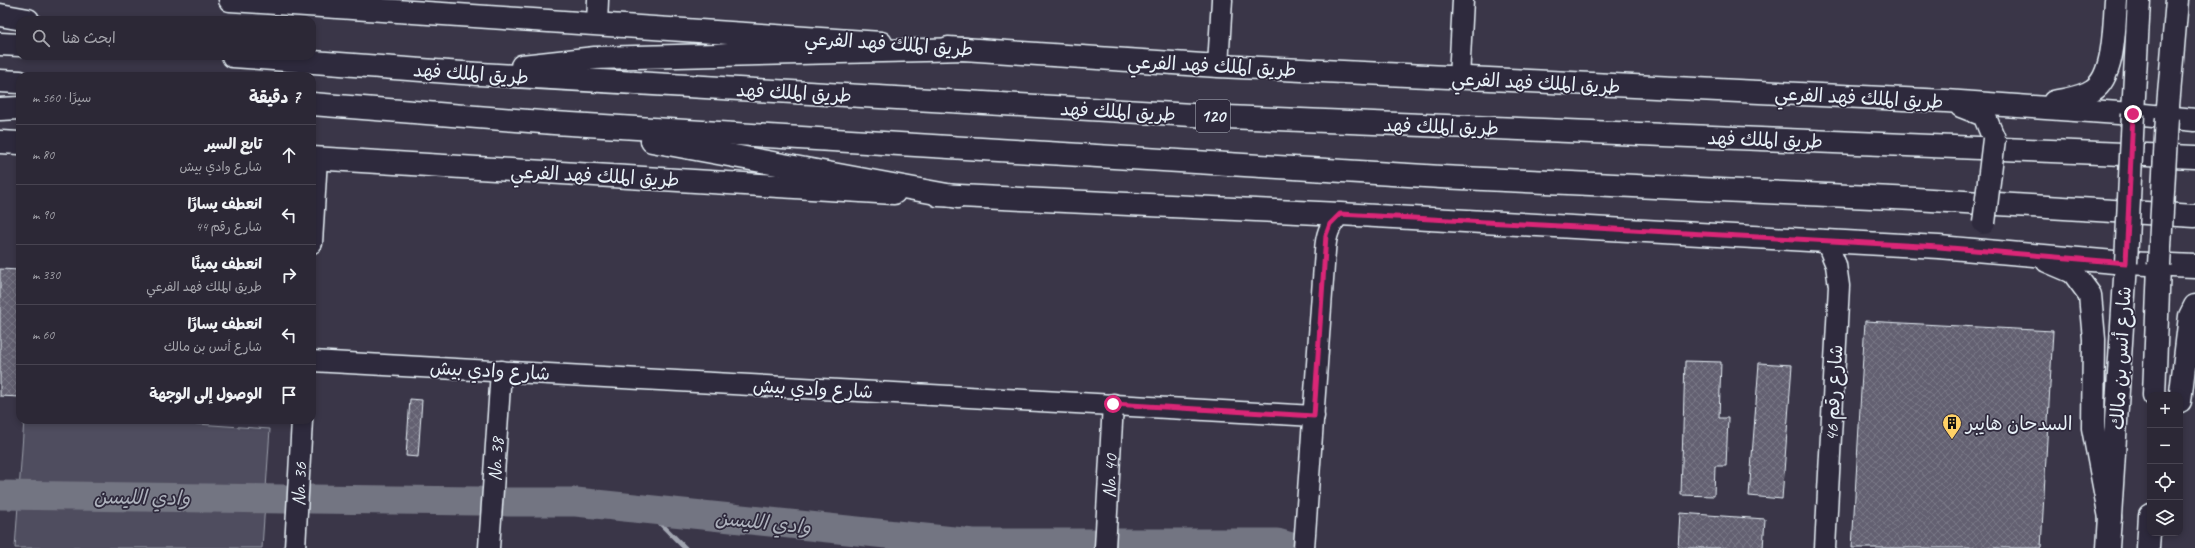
<!DOCTYPE html>
<html lang="ar">
<meta charset="utf-8">
<style>
:root{--surface:#2c2836;--page:#383442;--text:#f1f3f6;--muted:#a6a6ad;--line:#484451}
body{margin:0;font-family:Caveat,"Playpen Sans Arabic",sans-serif;background:var(--page);color:var(--text);direction:rtl}
.controls{position:absolute;right:12px;bottom:12px;display:grid;overflow:hidden;border-radius:8px;box-shadow:0 2px 6px #0003}
.controls button{width:36px;height:36px;display:grid;place-items:center;padding:0;border:0;border-bottom:1px solid var(--line);background:var(--surface);color:var(--text);font:20px sans-serif}
.stop{position:absolute;width:12px;height:12px;margin:-9px;border:3px solid #db2777;border-radius:50%;background:#fff}
.stop.end{background:#db2777;border-color:#fff;box-shadow:0 1px 4px #0008}
.list{margin:0;padding:0;list-style:none}
h2{display:flex;justify-content:space-between;align-items:center;height:52px;margin:0;padding:0 16px;font-size:17px}
h2 small{font-size:13px;font-weight:400;color:var(--muted)}
.list li{display:grid;grid-template-columns:26px 1fr auto;gap:12px;align-items:center;box-sizing:border-box;height:60px;padding:0 16px;border-top:1px solid var(--line)}
.list b{display:block;font-size:15px;white-space:nowrap}
.list p{margin:0;font-size:13px;white-space:nowrap;color:var(--muted)}
.list em{font-size:13px;font-style:normal;color:var(--muted)}
.icon{flex:none;width:22px;height:22px;fill:none;stroke:currentColor;stroke-width:2;stroke-linecap:round;stroke-linejoin:round}
.map{position:relative;flex:none;width:2195px;height:548px;overflow:hidden;direction:ltr}
.search{position:absolute;background:var(--surface);box-shadow:0 2px 6px #0003;left:16px;top:16px;width:300px;height:44px;display:flex;align-items:center;gap:10px;box-sizing:border-box;padding:0 14px;border-radius:12px;color:var(--muted);font-size:15px}
.panel{position:absolute;background:var(--surface);box-shadow:0 2px 6px #0003;left:16px;top:72px;width:300px;height:352px;border-radius:12px;direction:rtl}
.map>svg:first-child{display:block}
</style>
<div class="map">
<svg width="2195" height="548" viewBox="0 0 2195 548">
<defs>
<pattern id="building-cross-hatch" width="8" height="8" patternUnits="userSpaceOnUse"><rect width="8" height="8" fill="#636171"/><path d="M0 0l8 8M0 8l8-8" fill="none" stroke="#797886"/></pattern>
</defs>
<rect width="100%" height="100%" fill="#3a3648"/>
<filter id="ink" filterUnits="userSpaceOnUse"><feTurbulence type="fractalNoise" baseFrequency=".025" numOctaves="2"/><feDisplacementMap in="SourceGraphic" scale="8" xChannelSelector="R" yChannelSelector="G"/><feConvolveMatrix kernelMatrix="1 2 1 2 8 2 1 2 1" color-interpolation-filters="sRGB"/></filter>
<g filter="url(#ink)">
<!-- green -->
<polygon fill="#504e5f" stroke="#9ca0ac" points="24,420 139,420 270,429 262,548 15,548"/>
<g fill="none" stroke-linecap="round" stroke-linejoin="round">
<!-- stream -->
<polyline stroke="#a2a6b1" stroke-width="5" points="647,510 685,548"/>
<!-- river -->
<g stroke="#737482" stroke-width="29">
<polyline points="0,495 285,499"/>
<polyline points="311,499 478,501"/>
<polyline points="507,502 576,502 973,543 1092,543"/>
<polyline points="1118,543 1277,543 1291,547"/>
</g>
</g>
<!-- building -->
<g fill="url(#building-cross-hatch)" stroke="#e8f1f8">
<polygon points="0,269 20,270 20,397 0,396"/>
<polygon points="1865,321 2053,331 2041,548 1852,548"/>
<polygon points="1685,361 1721,362 1719,418 1728,418 1726,466 1715,466 1714,496 1681,495"/>
<polygon points="1759,363 1792,365 1782,499 1749,496"/>
<polygon points="410,399 422,400 418,457 406,456"/>
<polygon points="1680,513 1765,519 1763,548 1678,548"/>
</g>
<g fill="none" stroke-linecap="round" stroke-linejoin="round">
<defs>
<g id="minor">
<polyline points="597,23 598,0"/>
<polyline points="1218,66 1222,0"/>
<polyline points="1459,78 1463,0"/>
<polyline points="312,243 317,158"/>
<polyline points="312,361 1314,416"/>
<path id="s1" d="M295 548 302 420"/>
<path id="s2" d="M489 548 501 371"/>
<path id="s3" d="M1105 548 1113 404"/>
<path d="M1304 548 1325 251C1326 235 1329 226 1340 214"/>
<polyline points="1825,548 1839,286 1836,265 1826,241"/>
</g>
<g id="major">
<polyline points="230,0 881,43"/>
<polyline points="948,48 1218,66 1946,101 2133,114 2195,120"/>
<path d="M2054 102C2067 99 2082 98 2093 90 2115 76 2114 25 2116 0"/>
<polyline points="1961,106 1984,115 1994,139"/>
<polyline points="2133,114 2139,0"/>
<polyline points="2167,118 2177,0"/>
<polyline points="0,142 20,143"/>
<polyline points="312,158 894,193"/>
<polyline points="938,195 1340,214 1826,241 1939,247 2126,263 2195,266"/>
<polyline points="2047,261 2073,272 2090,295 2094,339 2093,428 2110,518"/>
<polyline points="2154,395 2159,265"/>
<polyline points="2180,401 2190,316 2195,306"/>
<polyline points="2108,548 2126,263"/>
<polyline points="2148,548 2150,515"/>
</g>
<g id="highway">
<polyline points="0,15 28,20"/>
<polyline points="0,44 20,45"/>
<polyline points="233,56 462,73 1227,117 2195,157"/>
<polyline points="522,66 595,58 966,49"/>
<polyline points="0,81 20,82"/>
<polyline points="312,104 554,123 1441,177 1915,199 2195,216"/>
<polyline points="0,109 20,108"/>
<polyline points="652,141 958,197"/>
</g>
</defs>
<!-- minor casing -->
<use href="#minor" stroke="#e8f1f8" stroke-width="23"/>
<!-- major casing -->
<use href="#major" stroke="#e8f1f8" stroke-width="25"/>
<!-- highway casing -->
<use href="#highway" stroke="#e8f1f8" stroke-width="25"/>
<!-- minor -->
<use href="#minor" stroke="#2f2a3d" stroke-width="20"/>
<!-- major -->
<use href="#major" stroke="#2f2a3d" stroke-width="22"/>
<!-- highway -->
<use href="#highway" stroke="#2f2a3d" stroke-width="22"/>
<defs>
<g id="major-bridge">
<polyline points="1984,223 1994,139"/>
<polyline points="2126,263 2133,114"/>
<polyline points="2159,265 2167,118"/>
</g>
</defs>
<!-- major-bridge casing -->
<use href="#major-bridge" stroke="#e8f1f8" stroke-width="25" stroke-linecap="butt"/>
<!-- major-bridge -->
<use href="#major-bridge" stroke="#2f2a3d" stroke-width="22"/>
</g>
</g>
<g fill="none" stroke-linecap="round" stroke-linejoin="round" filter="url(#ink)">
<!-- route -->
<polyline stroke="#db2777" stroke-width="5" points="1113,404 1314,416 1326,235 1330,224 1340,214 1939,247 2126,263 2133,114"/>
</g>
<!-- icons -->
<defs>
<symbol id="building-pin" viewBox="-11 -11 22 30"><path d="M0 17L-7.5 6A9.5 9.5 0 1 1 7.5 6Z" fill="#ffd166" stroke="#2f2a3d"/><path d="M-4-6H4V6H1V3H-1V6H-4ZM-2.5-4.3h1.7v1.8h-1.7ZM.8-4.3h1.7v1.8H.8ZM-2.5-1h1.7V.8h-1.7ZM.8-1h1.7V.8H.8Z" fill="#111"/></symbol>
</defs>
<g fill-rule="evenodd">
<use href="#building-pin" x="1941" y="412" width="22" height="30"/>
</g>
<g text-anchor="middle" stroke-width="3.5" stroke-linejoin="round" paint-order="stroke">
<!-- shield labels -->
<rect fill="#2f2a3d" stroke="#b0b5c0" stroke-width="1" x="1196" y="100" width="34" height="32" rx="3"/>
<g font-size="18" font-weight="bold" fill="#e8f1f8">
<text x="1213" y="122">120</text>
</g>
<!-- street labels -->
<g font-size="19" fill="#e8f1f8" stroke="#2f2a3d">
<text transform="translate(889 43) rotate(4)" y="7">طريق الملك فهد الفرعي</text>
<text transform="translate(1212 65) rotate(3)" y="7">طريق الملك فهد الفرعي</text>
<text transform="translate(471 73) rotate(4)" y="7">طريق الملك فهد</text>
<text transform="translate(1536 82) rotate(3)" y="7">طريق الملك فهد الفرعي</text>
<text transform="translate(794 92) rotate(3)" y="7">طريق الملك فهد</text>
<text transform="translate(1859 97) rotate(3)" y="7">طريق الملك فهد الفرعي</text>
<text transform="translate(1118 111) rotate(3)" y="7">طريق الملك فهد</text>
<text transform="translate(1441 126) rotate(2)" y="7">طريق الملك فهد</text>
<text transform="translate(1765 139) rotate(2)" y="7">طريق الملك فهد</text>
<text transform="translate(595 175) rotate(3)" y="7">طريق الملك فهد الفرعي</text>
<text transform="translate(2120 358) rotate(-87)" y="7">شارع أنس بن مالك</text>
<text transform="translate(490 370) rotate(3)" y="7">شارع وادي بيش</text>
<text transform="translate(813 388) rotate(3)" y="7">شارع وادي بيش</text>
<text transform="translate(1833 393) rotate(-87)" y="7">شارع رقم 46</text>
<text dy="7" stroke="none"><textPath href="#s2" startOffset="89">No. 38</textPath></text>
<text dy="7" stroke="none"><textPath href="#s3" startOffset="72">No. 40</textPath></text>
<text dy="7" stroke="none"><textPath href="#s1" startOffset="64">No. 36</textPath></text>
</g>
<!-- poi labels -->
<g font-size="19" fill="#e8f1f8" stroke="#2f2a3d" text-anchor="start">
<text x="1966" y="430">السدحان هايبر</text>
</g>
<!-- water labels -->
<g font-size="20" font-style="italic" fill="#aeb2bd" stroke="#2f2a3d">
<text transform="translate(142 497) rotate(1)" y="7">وادي الليسن</text>
<text transform="translate(763 522) rotate(6)" y="7">وادي الليسن</text>
</g>
</g>
</svg>
<div class="controls">
<button>+</button>
<button>−</button>
<button><svg class="icon" aria-label="locate" viewBox="0 0 24 24"><circle cx="12" cy="12" r="6"/><path d="M12 2v4M12 18v4M2 12h4M18 12h4"/></svg></button>
<button><svg class="icon" aria-label="layers" viewBox="0 0 24 24"><path d="M12 4l9 5-9 5-9-5zM3 14l9 5 9-5"/></svg></button>
</div>
<div class="stop" style="left:1113px;top:404px"></div>
<div class="stop end" style="left:2133px;top:114px"></div>
<div class="search"><svg class="icon" aria-label="search" viewBox="0 0 24 24"><circle cx="10" cy="10" r="6"/><path d="M15 15l6 6"/></svg>ابحث هنا</div>
<section class="panel">
<h2>7 دقيقة<small>سيرًا · 560 m</small></h2>
<ul class="list">
<li><svg class="icon" aria-label="ahead" viewBox="0 0 24 24"><path d="M12 20V5M6 11l6-6 6 6"/></svg><div><b>تابع السير</b><p>شارع وادي بيش</p></div><em>80 m</em></li>
<li><svg class="icon" aria-label="left" viewBox="0 0 24 24"><path d="M17 20v-9H6M10 6l-5 5 5 5"/></svg><div><b>انعطف يسارًا</b><p>شارع رقم 44</p></div><em>90 m</em></li>
<li><svg class="icon" aria-label="right" viewBox="0 0 24 24"><path d="M7 20v-9h11M14 6l5 5-5 5"/></svg><div><b>انعطف يمينًا</b><p>طريق الملك فهد الفرعي</p></div><em>330 m</em></li>
<li><svg class="icon" aria-label="left" viewBox="0 0 24 24"><path d="M17 20v-9H6M10 6l-5 5 5 5"/></svg><div><b>انعطف يسارًا</b><p>شارع أنس بن مالك</p></div><em>60 m</em></li>
<li><svg class="icon" aria-label="arrive" viewBox="0 0 24 24"><path d="M6 21V4h12l-3 4 3 4H6"/></svg><div><b>الوصول إلى الوجهة</b></div></li>
</ul>
</section>
</div>
